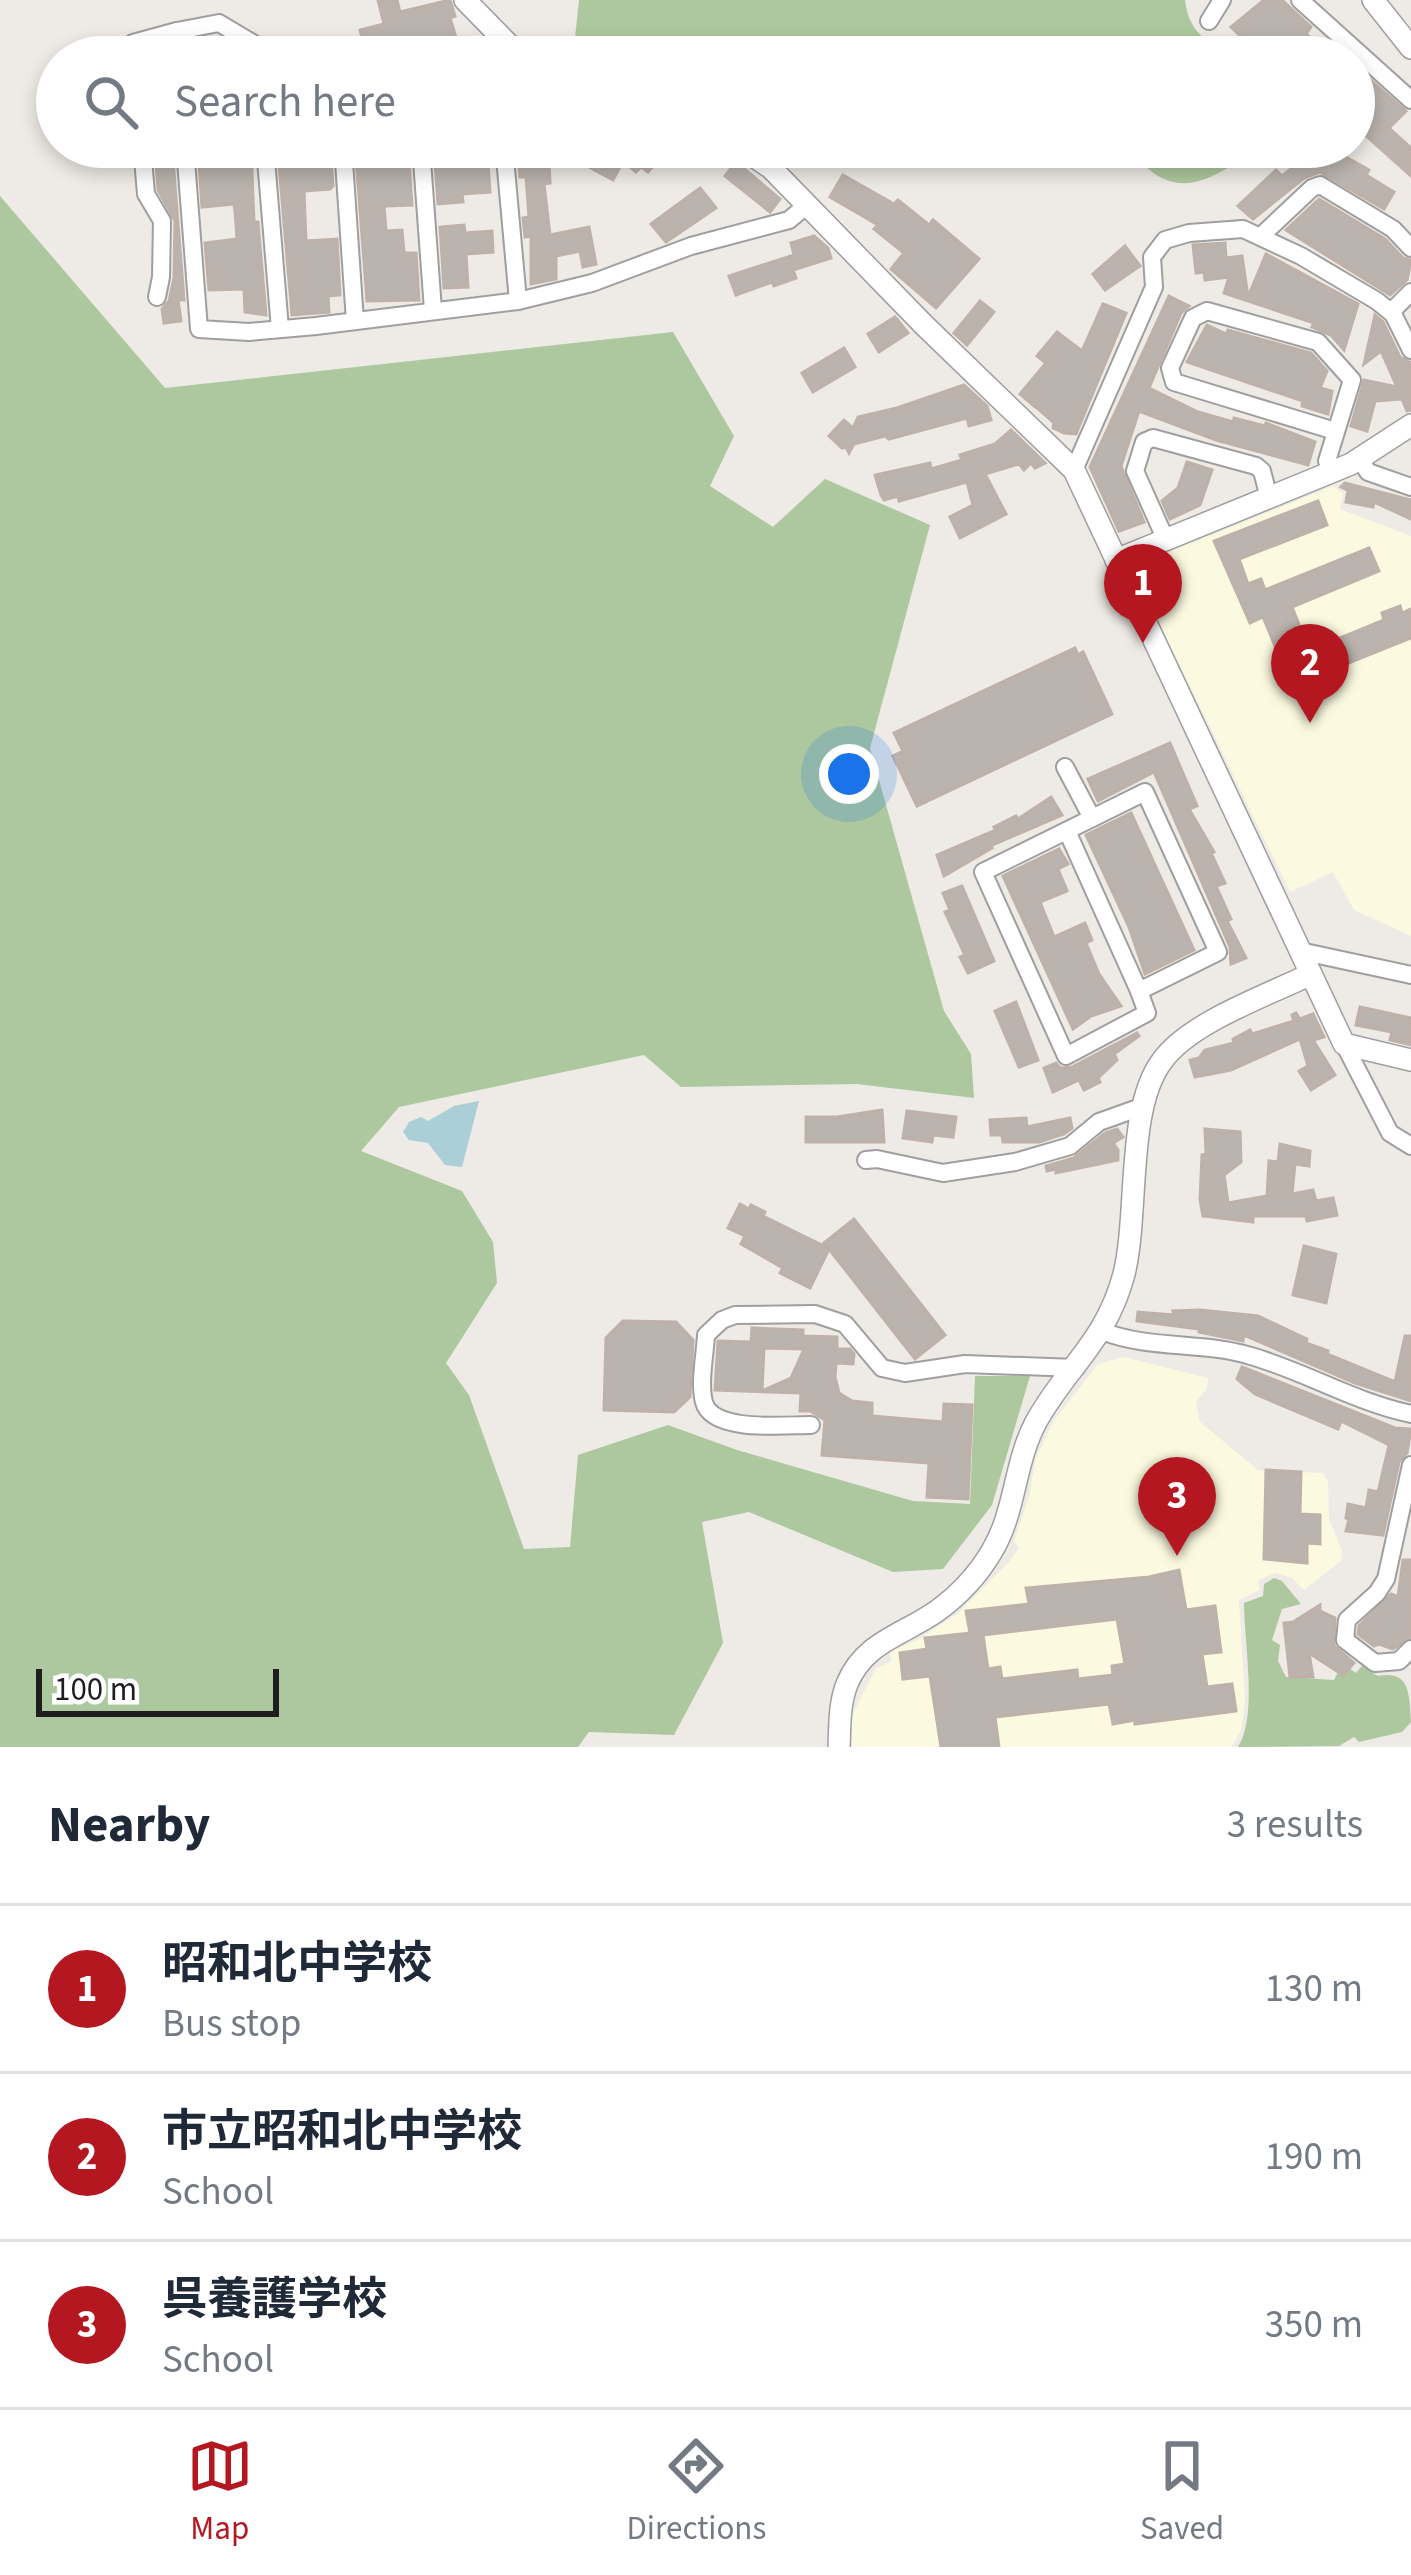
<!DOCTYPE html>
<meta charset="utf-8">
<style>
:root{--surface:#fff;--page:#f6f6f7;--text:#1f2937;--muted:#747a83;--line:#e0e1e3;--accent:#b41720}
body{margin:0;font-family:"Source Sans 3","Noto Sans JP",sans-serif;background:var(--page);color:var(--text)}
.scale{position:absolute;left:36px;bottom:30px;width:243px;box-sizing:border-box;padding-left:12px;border:6px solid #1e1e1e;border-top:0;font-size:33px;line-height:42px;white-space:nowrap;color:#1e1e1e;-webkit-text-stroke:9px #fff;paint-order:stroke}
.you{position:absolute;left:849px;top:774px;width:42px;height:42px;margin:-30px;border:9px solid #fff;border-radius:50%;background:#1a73e8;box-shadow:0 0 0 18px #1a73e833}
.badge{display:grid;place-items:center;width:78px;height:78px;border-radius:50%;background:var(--accent);color:#fff;font-size:39px;font-weight:700}
.pin{position:absolute;translate:-50% -99px;filter:drop-shadow(0 3px 6px #0008)}
.pin::after{content:'';position:absolute;top:63px;width:42px;height:36px;background:inherit;clip-path:polygon(0 0,100% 0,50% 100%)}
.list{margin:0;padding:0;list-style:none}
h2{display:flex;justify-content:space-between;align-items:center;height:156px;margin:0;padding:0 48px;font-size:51px}
h2 small{font-size:39px;font-weight:400;color:var(--muted)}
.list li{display:grid;grid-template-columns:78px 1fr auto;gap:36px;align-items:center;box-sizing:border-box;height:168px;padding:0 48px;border-top:3px solid var(--line)}
.list b{display:block;font-size:45px;white-space:nowrap}
.list p{margin:0;font-size:39px;white-space:nowrap;color:var(--muted)}
.list em{font-size:39px;font-style:normal;color:var(--muted)}
.icon{flex:none;width:66px;height:66px;fill:none;stroke:currentColor;stroke-width:2;stroke-linecap:round;stroke-linejoin:round}
.map{position:relative;flex:none;width:1411px;height:1747px;overflow:hidden}
.search{position:absolute;background:var(--surface);box-shadow:0 6px 18px #0003;left:36px;right:36px;top:36px;height:132px;display:flex;align-items:center;gap:30px;box-sizing:border-box;padding:0 42px;border-radius:66px;color:var(--muted);font-size:45px}
.sheet{height:660px;background:var(--surface)}
nav{display:flex;justify-content:space-around;align-items:center;box-sizing:border-box;height:168px;border-top:3px solid var(--line);background:var(--surface);font-size:33px;color:var(--muted)}
nav a{display:grid;justify-items:center;gap:6px}
nav .on{color:var(--accent)}
.map>svg:first-child{display:block}
</style>
<div class="map">
<svg width="1411" height="1747" viewBox="0 0 1411 1747">
<rect width="100%" height="100%" fill="#eeeae5"/>
<!-- education -->
<g fill="#fbfae0">
<polygon points="1333,486 1343,494 1340,509 1411,536 1411,936 1354,910 1333,872 1290,892 1136,575 1140,564"/>
<polygon points="1124,1357 1208,1378 1207,1388 1196,1402 1200,1422 1258,1470 1323,1473 1328,1482 1329,1519 1342,1551 1341,1561 1304,1590 1292,1578 1275,1573 1258,1580 1260,1590 1239,1600 1245,1702 1241,1731 1231,1747 852,1747 851,1717 876,1668 891,1662 890,1652 919,1639 957,1614 1008,1563 1019,1548 1014,1541 1029,1496 1036,1458 1053,1422 1098,1364"/>
</g>
<!-- forest -->
<g fill="#adc89e">
<path d="M579 0H1185C1189 36 1212 46 1243 57H650L575 38Z"/>
<path d="M1129 147H1259C1209 182 1172 207 1129 147Z"/>
<polygon points="0,196 165,388 673,332 734,436 710,486 773,527 825,479 930,525 870,748 944,1011 971,1054 974,1098 857,1084 681,1087 644,1055 399,1107 361,1151 462,1191 493,1242 497,1283 446,1363 469,1395 524,1549 570,1547 578,1455 668,1425 737,1450 913,1501 970,1504 975,1376 1030,1376 992,1505 943,1569 893,1572 749,1512 702,1522 723,1643 674,1735 589,1732 578,1747 0,1747"/>
<path d="M1274 1578 1282 1581 1301 1604 1282 1609 1272 1640 1280 1645 1278 1661 1286 1677 1334 1680 1338 1672 1343 1675 1349 1668 1356 1673 1362 1666 1378 1676C1411 1670 1409 1695 1411 1722L1402 1732 1359 1742 1354 1737 1339 1746 1238 1747C1258 1716 1244 1641 1244 1603L1263 1596 1264 1584Z"/>
</g>
<!-- water -->
<polygon fill="#aacfd6" points="479,1101 462,1167 445,1165 428,1143 409,1140 403,1132 409,1122 421,1117 428,1121 454,1106"/>
<!-- building -->
<g fill="#bab3ae" stroke="#bdb1a9" stroke-width="3" fill-rule="evenodd">
<polygon points="378,0 397,0 400,12 450,0 455,16 450,18 459,47 425,57 351,57 349,46 363,42 360,30 384,24"/>
<polygon points="1264,0 1282,0 1311,27 1306,34 1336,57 1308,57 1290,42 1280,53 1276,50 1272,54 1256,39 1250,45 1231,27"/>
<polygon points="1354,66 1406,111 1389,128 1411,148 1411,176 1363,133 1370,124 1354,110"/>
<polygon points="155,147 172,147 184,300 178,300 181,321 164,323 162,309 169,301 174,278 175,221 158,190"/>
<polygon points="198,147 251,148 254,222 258,222 266,315 245,312 244,289 209,290 205,243 237,239 235,211 234,204 202,207"/>
<polygon points="307,147 330,147 333,186 330,189 304,191 306,241 337,239 340,295 328,296 329,312 292,315 278,153 307,150"/>
<polygon points="360,147 408,147 412,205 384,206 386,231 402,230 404,253 416,253 419,300 367,301 356,157 361,157"/>
<polygon points="434,147 487,147 490,192 462,194 463,202 438,204"/>
<polygon points="518,147 543,147 544,161 549,161 550,183 544,184 550,235 589,227 596,264 583,267 580,251 556,256 556,279 531,284 531,236 525,237 523,218 529,217 526,177 520,177"/>
<polygon points="600,147 670,147 648,172 641,167 636,172 623,161 613,180 589,167"/>
<polygon points="1337,152 1369,170 1366,175 1394,192 1384,209 1320,172 1304,178 1253,219 1238,206 1276,170 1282,176 1301,161 1303,165 1309,160 1316,170"/>
<polygon points="736,162 780,199 770,212 725,176"/>
<polygon points="843,175 894,204 898,200 929,225 933,220 979,259 936,308 891,269 904,253 874,229 878,225 830,197"/>
<polygon points="700,188 716,208 666,242 651,224"/>
<polygon points="1319,199 1385,239 1403,258 1411,260 1407,280 1390,295 1286,230"/>
<polygon points="464,225 465,233 492,231 493,252 466,254 468,287 444,288 440,227"/>
<polygon points="814,236 828,248 831,258 793,270 796,278 774,286 772,282 736,295 729,276 794,255 791,243"/>
<polygon points="1225,243 1226,258 1242,256 1248,297 1266,254 1358,304 1344,350 1331,335 1312,327 1314,323 1224,293 1229,277 1205,280 1204,272 1196,273 1193,245"/>
<polygon points="1125,246 1140,266 1105,290 1093,274"/>
<polygon points="1169,296 1189,306 1181,313 1149,388 1198,412 1233,422 1234,418 1265,426 1266,423 1315,442 1308,465 1216,440 1139,411 1121,466 1144,522 1119,531 1090,467"/>
<polygon points="980,301 994,312 967,345 954,333"/>
<polygon points="1103,304 1126,313 1076,434 1064,433 1053,428 1054,423 1037,408 1040,406 1035,407 1020,394 1046,363 1037,356 1057,332 1082,351"/>
<polygon points="1375,315 1383,322 1400,357 1411,363 1411,410 1407,411 1402,399 1375,401 1367,431 1351,426 1364,380 1397,387 1381,351 1364,364"/>
<polygon points="895,317 908,333 879,352 868,334"/>
<polygon points="1207,325 1226,334 1228,330 1311,353 1327,371 1320,388 1332,391 1328,414 1302,406 1303,401 1187,362"/>
<polygon points="844,348 855,367 813,392 802,373"/>
<polygon points="964,385 987,406 991,420 969,426 967,418 889,439 885,436 854,444 849,453 846,447 842,448 829,436 844,420 853,428 858,417 897,408"/>
<polygon points="1011,430 1045,463 1035,468 1031,463 1024,470 1019,464 985,474 1006,514 960,538 950,517 973,505 967,482 899,501 898,496 884,500 881,495 875,475 930,463 931,469 962,460 960,455 995,444"/>
<polygon points="1187,462 1212,470 1200,505 1170,519 1162,501 1178,488"/>
<polygon points="1345,483 1411,500 1411,519 1374,502 1373,507 1346,502 1348,490 1341,487"/>
<polygon points="1318,501 1327,525 1239,559 1248,584 1261,579 1265,590 1369,548 1379,571 1292,607 1308,647 1280,658 1263,617 1250,623 1214,541"/>
<polygon points="1400,606 1402,613 1411,609 1411,638 1311,678 1301,654 1384,620 1382,613"/>
<polygon points="1075,648 1078,655 1083,652 1112,714 917,806 893,756 903,751 894,733"/>
<polygon points="1170,743 1197,806 1189,809 1214,852 1211,853 1225,883 1216,886 1231,919 1227,921 1246,958 1231,964 1230,947 1154,772 1098,801 1088,779"/>
<polygon points="1051,797 1062,815 990,846 992,848 944,876 937,855 996,830 994,827 1016,816 1018,819"/>
<polygon points="1131,813 1194,950 1145,974 1129,927 1086,835"/>
<polygon points="1059,849 1068,864 1058,869 1067,891 1040,902 1054,937 1085,923 1092,940 1086,943 1099,974 1121,1006 1091,1016 1073,1029 1003,876"/>
<polygon points="962,886 994,961 968,973 960,957 965,955 945,912 950,910 943,893"/>
<polygon points="1016,1002 1038,1060 1019,1067 995,1011"/>
<polygon points="1360,1007 1411,1018 1411,1045 1390,1040 1392,1032 1356,1025"/>
<polygon points="1296,1013 1300,1019 1313,1014 1324,1037 1313,1040 1335,1075 1311,1090 1299,1071 1308,1066 1300,1039 1231,1070 1195,1077 1190,1060 1199,1058 1205,1050 1234,1043 1233,1039 1250,1030 1252,1034 1294,1021 1292,1015"/>
<polygon points="1137,1033 1139,1036 1114,1054 1117,1060 1098,1078 1100,1082 1084,1090 1079,1080 1053,1092 1044,1068 1056,1063 1060,1068 1072,1067"/>
<polygon points="882,1110 884,1142 806,1142 806,1117 837,1117"/>
<polygon points="907,1111 956,1117 953,1137 933,1135 932,1142 903,1138"/>
<polygon points="1026,1118 1027,1127 1070,1118 1072,1128 1064,1134 1039,1142 1003,1142 1002,1135 991,1135 990,1120"/>
<polygon points="1117,1129 1123,1137 1113,1143 1118,1150 1118,1160 1056,1173 1056,1169 1047,1171 1046,1166 1074,1158 1105,1133"/>
<polygon points="1205,1129 1240,1132 1241,1162 1224,1175 1228,1203 1267,1196 1269,1161 1278,1162 1280,1144 1310,1151 1309,1166 1295,1164 1292,1194 1313,1190 1316,1201 1333,1198 1337,1215 1307,1221 1306,1216 1253,1216 1253,1222 1203,1216 1200,1200 1202,1155 1206,1154"/>
<polygon points="740,1204 749,1209 751,1205 765,1212 763,1216 826,1247 824,1243 854,1219 945,1335 915,1359 829,1249 810,1288 780,1273 783,1268 741,1244 745,1236 728,1228"/>
<polygon points="1304,1246 1336,1254 1326,1303 1293,1295"/>
<polygon points="1200,1310 1258,1316 1307,1339 1306,1343 1328,1351 1327,1354 1395,1382 1405,1336 1411,1336 1411,1401 1355,1383 1244,1335 1243,1341 1199,1332 1199,1329 1137,1321 1138,1312 1174,1315 1173,1311"/>
<polygon points="623,1321 676,1322 693,1340 690,1397 674,1412 604,1410 606,1338"/>
<path d="M752 1328 803 1330V1336L837 1337V1349H850L854 1354 853 1364 836 1363 835 1377 839 1393 852 1401 872 1403V1416L943 1422 944 1404 972 1405 968 1499 927 1497 929 1463 822 1455 825 1420 810 1411H800L801 1393 715 1390 718 1341 751 1342ZM764 1348 804 1349 791 1378 762 1391Z"/>
<polygon points="1242,1367 1395,1428 1411,1429 1407,1453 1399,1462 1383,1535 1346,1531 1349,1519 1346,1518 1348,1504 1366,1508 1369,1490 1378,1492 1389,1445 1341,1421 1338,1429 1255,1394 1237,1379"/>
<polygon points="1266,1470 1301,1472 1300,1514 1320,1515 1320,1544 1307,1543 1307,1563 1264,1559"/>
<polygon points="1403,1560 1411,1560 1411,1637 1393,1649 1379,1644 1374,1646 1358,1634 1359,1626 1391,1594 1398,1597"/>
<path d="M1179 1570 1186 1610 1215 1606 1221 1652 1202 1654 1207 1687 1232 1684 1236 1711 1135 1724V1720L1113 1724 1109 1704 995 1717 999 1747H941L930 1676 903 1679 900 1653 927 1649 925 1638 970 1633 966 1611 1029 1604 1026 1588 1149 1577ZM1117 1619 1125 1664 1112 1666 1113 1675 1078 1679 1077 1670 1002 1679 1000 1667 988 1669 983 1635Z"/>
<polygon points="1320,1605 1320,1611 1335,1618 1334,1646 1354,1663 1343,1675 1309,1653 1313,1677 1290,1677 1284,1623 1293,1622"/>
</g>
<g fill="none" stroke-linecap="round" stroke-linejoin="round">
<defs>
<g id="minor">
<polyline points="1300,0 1411,100"/>
<polyline points="1209,21 1222,0"/>
<polyline points="134,57 133,43 177,31"/>
<polyline points="179,57 177,31 219,23 276,57"/>
<polyline points="142,147 146,194 162,221 161,277 157,297"/>
<polyline points="185,147 199,329 249,332 316,326 518,301 592,283 691,246 789,220 807,205"/>
<polyline points="265,147 280,329"/>
<polyline points="343,147 355,321"/>
<polyline points="421,147 433,310"/>
<polyline points="504,147 518,301"/>
<polyline points="1261,236 1312,188 1320,185 1393,229 1411,248"/>
<polyline points="1391,312 1411,292"/>
<polyline points="1359,458 1368,472 1411,487"/>
<polyline points="1074,470 1154,287 1152,257 1165,240 1189,233 1243,229 1301,256 1377,301 1393,314 1411,350"/>
<polyline points="1331,471 1327,461 1352,380 1318,342 1207,311 1193,318 1170,368 1174,382 1335,431"/>
<polyline points="1165,538 1135,471 1144,442 1153,438 1256,466 1262,471 1269,498"/>
<polyline points="1065,767 1092,818"/>
<polygon points="1145,792 1218,952 1139,991 1147,1013 1066,1056 983,872"/>
<polyline points="1067,831 1139,991"/>
<polyline points="1300,951 1411,975"/>
<polyline points="1344,1044 1390,1133 1411,1146"/>
<polyline points="866,1160 877,1159 943,1173 1015,1162 1070,1146 1099,1122 1141,1107"/>
<path d="M1102 1331C1150 1350 1203 1341 1251 1356 1306 1372 1355 1402 1411 1414"/>
<path d="M811 1425C785 1425 712 1433 704 1402 699 1383 705 1355 706 1335L722 1320 735 1315 815 1314 845 1324 882 1368 905 1373 965 1364 1076 1368"/>
<polyline points="1411,1465 1386,1579 1377,1593 1347,1620 1345,1640 1375,1663 1399,1661 1411,1649"/>
</g>
<g id="tertiary">
<polyline points="465,0 509,45 533,57"/>
<polyline points="1373,0 1411,48"/>
<polyline points="740,147 771,168 924,325 1074,470 1344,1044 1411,1060"/>
<polyline points="1116,560 1351,464 1411,425"/>
<path d="M839 1747C840 1726 839 1704 847 1684 864 1642 903 1635 937 1611 959 1595 978 1575 992 1551 1016 1511 1014 1463 1036 1422 1067 1366 1106 1342 1124 1274 1139 1213 1126 1109 1162 1061 1190 1022 1268 995 1311 974"/>
</g>
</defs>
<!-- minor casing -->
<use href="#minor" stroke="#9f9f9f" stroke-width="20"/>
<!-- tertiary casing -->
<use href="#tertiary" stroke="#9f9f9f" stroke-width="24"/>
<!-- minor -->
<use href="#minor" stroke="#fff" stroke-width="16"/>
<!-- tertiary -->
<use href="#tertiary" stroke="#fff" stroke-width="21"/>
</g>
</svg>
<div class="scale">100 m</div>
<div class="you"></div>
<div class="pin badge" style="left:1143px;top:643px">1</div>
<div class="pin badge" style="left:1310px;top:723px">2</div>
<div class="pin badge" style="left:1177px;top:1556px">3</div>
<div class="search"><svg class="icon" aria-label="search" viewBox="0 0 24 24"><circle cx="10" cy="10" r="6"/><path d="M15 15l6 6"/></svg>Search here</div>
</div>
<section class="sheet">
<h2>Nearby<small>3 results</small></h2>
<ul class="list">
<li><span class="badge">1</span><div><b>昭和北中学校</b><p>Bus stop</p></div><em>130 m</em></li>
<li><span class="badge">2</span><div><b>市立昭和北中学校</b><p>School</p></div><em>190 m</em></li>
<li><span class="badge">3</span><div><b>呉養護学校</b><p>School</p></div><em>350 m</em></li>
</ul>
</section>
<nav>
<a class="on"><svg class="icon" aria-label="map" viewBox="0 0 24 24"><path d="M3 6l6-2 6 2 6-2v14l-6 2-6-2-6 2zM9 4v14M15 6v14"/></svg>Map</a>
<a><svg class="icon" aria-label="directions" viewBox="0 0 24 24"><path d="M12 3l9 9-9 9-9-9zM9 14v-3h6M13 9l2 2-2 2"/></svg>Directions</a>
<a><svg class="icon" aria-label="saved" viewBox="0 0 24 24"><path d="M7 4h10v16l-5-4-5 4z"/></svg>Saved</a>
</nav>
